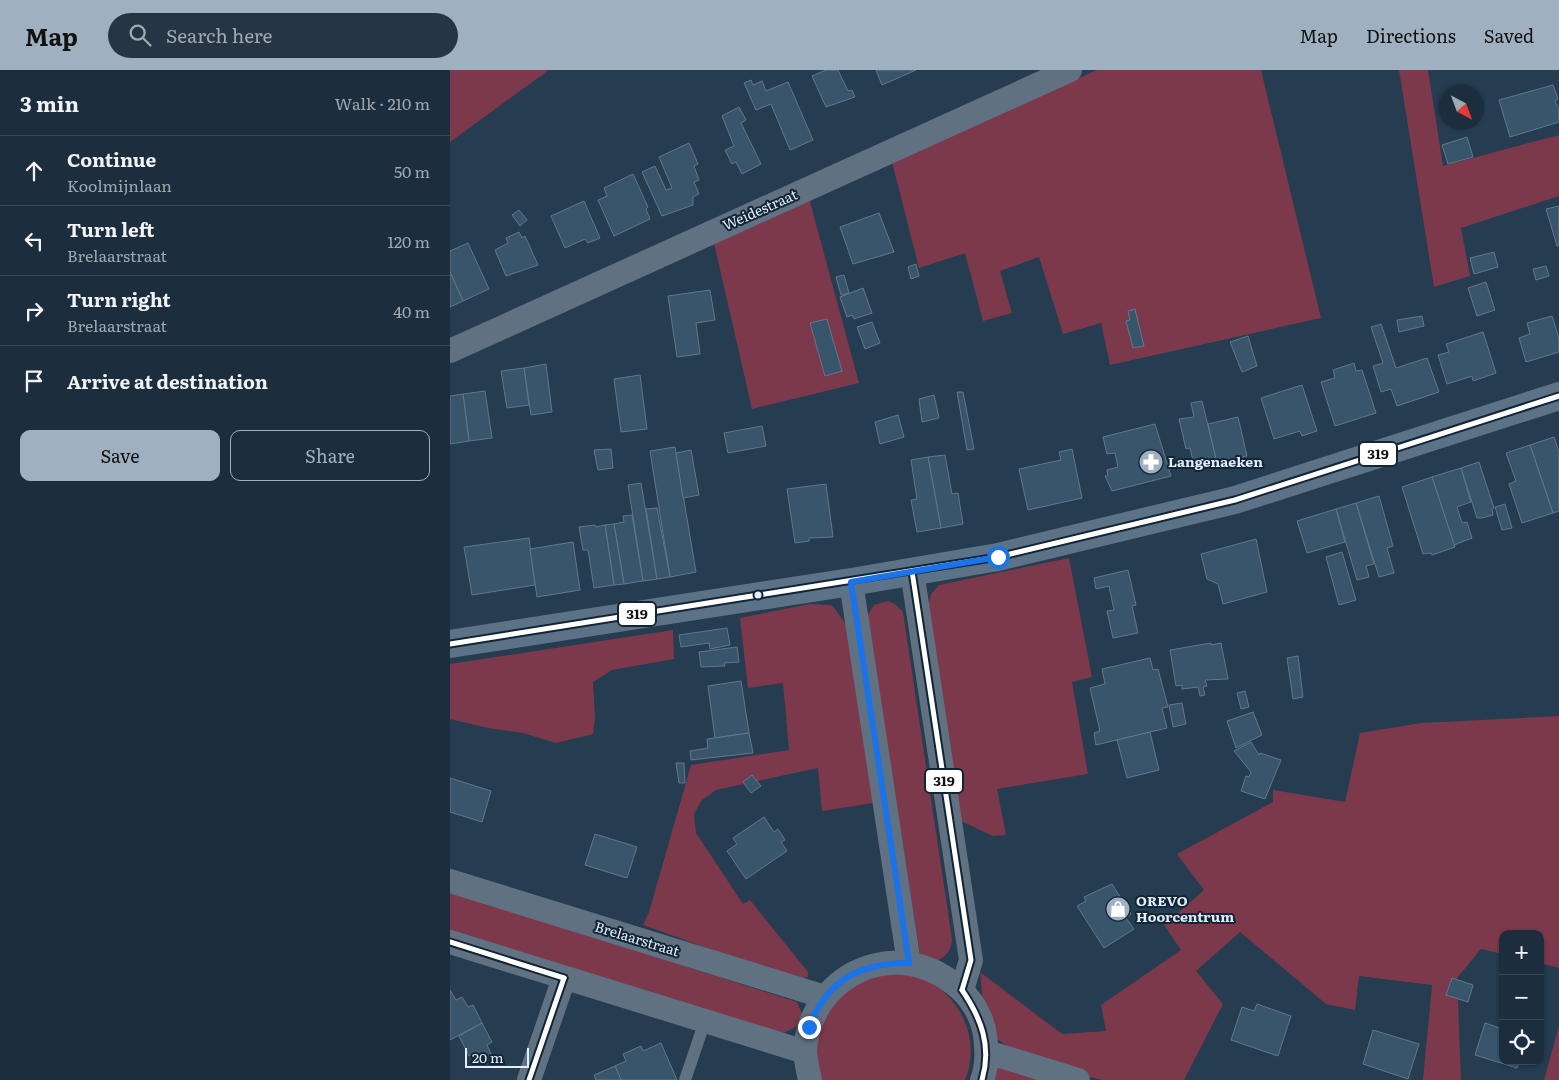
<!DOCTYPE html>
<meta charset="utf-8">
<style>
:root{--surface:#1c2d3d;--page:#253544;--text:#f1f3f6;--muted:#a0a8b0;--line:#3a4957;--accent:#9fb0c0}
body{margin:0;font-family:Literata,serif;background:var(--page);color:var(--text)}
.controls{position:absolute;right:15px;bottom:15px;display:grid;overflow:hidden;border-radius:10px;box-shadow:0 1px 4px #0004}
.controls button{width:45px;height:45px;display:grid;place-items:center;padding:0;border:0;border-bottom:1px solid var(--line);background:var(--surface);color:var(--text);font:25px sans-serif}
.compass{position:absolute;left:989px;top:15px;width:45px;height:45px;border-radius:50%;background:var(--surface);box-shadow:0 1px 4px #0004;rotate:139deg}
.scale{position:absolute;left:15px;bottom:12px;width:64px;box-sizing:border-box;padding-left:5px;border:2px solid #e1eefc;border-top:0;font-size:14px;line-height:18px;white-space:nowrap;color:#e1eefc;-webkit-text-stroke:4px #122435;paint-order:stroke}
.stop{position:absolute;width:15px;height:15px;margin:-11px;border:4px solid #1a73e8;border-radius:50%;background:#fff}
.stop.end{background:#1a73e8;border-color:#fff;box-shadow:0 1px 5px #0008}
.list{margin:0;padding:0;list-style:none}
h2{display:flex;justify-content:space-between;align-items:center;height:65px;margin:0;padding:0 20px;font-size:21px}
h2 small{font-size:16px;font-weight:400;color:var(--muted)}
.list li{display:grid;grid-template-columns:32px 1fr auto;gap:15px;align-items:center;box-sizing:border-box;height:70px;padding:0 20px;border-top:1px solid var(--line)}
.list b{display:block;font-size:19px;white-space:nowrap}
.list p{margin:0;font-size:16px;white-space:nowrap;color:var(--muted)}
.list em{font-size:16px;font-style:normal;color:var(--muted)}
.actions{display:flex;gap:10px;padding:15px 20px}
.actions a{flex:1;padding:11px 0;border:1px solid var(--accent);border-radius:10px;text-align:center;font-size:18px;color:var(--accent)}
.actions .main{background:var(--accent);color:#111}
.icon{flex:none;width:28px;height:28px;fill:none;stroke:currentColor;stroke-width:2;stroke-linecap:round;stroke-linejoin:round}
.map{position:relative;flex:none;width:1109px;height:1010px;overflow:hidden}
header{display:flex;align-items:center;gap:30px;box-sizing:border-box;height:70px;padding:0 25px;background:var(--accent);color:#111}
header strong{font-size:24px}
nav{display:flex;gap:28px;margin-inline-start:auto;font-size:18px}
.search{width:350px;height:45px;background:var(--page);display:flex;align-items:center;gap:12px;box-sizing:border-box;padding:0 18px;border-radius:28px;color:var(--muted);font-size:19px}
main{display:flex}
aside{flex:1;background:var(--surface)}
.map>svg:first-child{display:block}
</style>
<header>
<strong>Map</strong>
<div class="search"><svg class="icon" aria-label="search" viewBox="0 0 24 24"><circle cx="10" cy="10" r="6"/><path d="M15 15l6 6"/></svg>Search here</div>
<nav><a>Map</a><a>Directions</a><a>Saved</a></nav>
</header>
<main>
<aside>
<h2>3 min<small>Walk · 210 m</small></h2>
<ul class="list">
<li><svg class="icon" aria-label="ahead" viewBox="0 0 24 24"><path d="M12 20V5M6 11l6-6 6 6"/></svg><div><b>Continue</b><p>Koolmijnlaan</p></div><em>50 m</em></li>
<li><svg class="icon" aria-label="left" viewBox="0 0 24 24"><path d="M17 20v-9H6M10 6l-5 5 5 5"/></svg><div><b>Turn left</b><p>Brelaarstraat</p></div><em>120 m</em></li>
<li><svg class="icon" aria-label="right" viewBox="0 0 24 24"><path d="M7 20v-9h11M14 6l5 5-5 5"/></svg><div><b>Turn right</b><p>Brelaarstraat</p></div><em>40 m</em></li>
<li><svg class="icon" aria-label="arrive" viewBox="0 0 24 24"><path d="M6 21V4h12l-3 4 3 4H6"/></svg><div><b>Arrive at destination</b></div></li>
</ul>
<div class="actions"><a class="main">Save</a><a>Share</a></div>
</aside>
<div class="map">
<svg width="1109" height="1010" viewBox="0 0 1109 1010">
<rect width="100%" height="100%" fill="#253c51"/>
<!-- green -->
<g fill="#7c394b">
<polygon points="0,0 99,0 0,72"/>
<polygon points="647,0 811,0 871,248 660,295 651,253 613,264 589,187 550,201 562,243 533,251 515,183 469,198 442,92"/>
<polygon points="949,0 978,0 993,96 1109,65 1109,126 1011,158 1020,206 984,217"/>
<polygon points="359,128 409,313 302,339 263,169"/>
<polygon points="619,488 642,607 622,612 638,704 547,719 556,765 543,766 511,751 477,541 481,524 489,515"/>
<path d="M438 531 445 534 453 542 502 869C501 882 496 886 485 892L476 890 470 884 417 546 424 535Z"/>
<polygon points="360,534 382,535 398,557 423,733 372,741 368,698 266,720 251,731 244,744 246,763 293,834 300,830 358,902 358,907 344,909 193,855 199,842 241,695 339,680 333,613 298,618 290,548"/>
<polygon points="223,560 224,589 162,600 143,612 145,648 143,664 106,673 73,663 38,658 0,649 0,594"/>
<path d="M1109 646V898L1090 893V864H1053V884L1031 879 1007 908 1011 1010H973L982 915 909 906 905 940 876 934 790 862 746 901 773 934 734 1010C710 1010 676 1010 653 1010 630 1005 557 984 544 965 533 948 532 921 530 902L612 964 656 961 651 935 731 880 714 855 754 820 727 784 823 732V720L895 732 910 663 971 653Z"/>
<path d="M0 821 347 932 353 946C348 957 342 960 330 964L0 862Z"/>
<path d="M432 904C445 904 457 904 470 908 510 922 532 971 515 1010H370L364 979 372 947 395 919Z"/>
<polygon points="1109,956 1109,1010 1094,1010"/>
<polygon points="548,996 605,1010 536,1010"/>
</g>
<!-- building -->
<g fill="#38556c" stroke="#647789">
<polygon points="376,0 388,0 398,21 402,20 405,27 376,37 362,6"/>
<polygon points="426,0 466,0 432,15"/>
<polygon points="301,10 303,15 312,11 316,21 338,12 363,70 340,80 321,34 306,40 294,13"/>
<polygon points="1103,15 1108,29 1105,31 1109,39 1109,52 1060,67 1049,30"/>
<polygon points="289,37 296,50 291,53 311,94 292,104 286,92 282,94 275,80 284,76 272,46"/>
<polygon points="1017,67 1023,87 998,94 992,75"/>
<polygon points="239,73 248,94 244,96 249,110 244,112 249,124 243,127 243,135 212,146 192,102 205,96 216,120 222,118 209,87"/>
<polygon points="183,104 198,137 196,139 200,149 164,166 148,130 157,126 154,118"/>
<polygon points="134,131 150,168 138,173 135,169 115,178 101,146"/>
<polygon points="1109,136 1109,176 1107,176 1096,139"/>
<polygon points="69,140 77,150 70,156 62,145"/>
<polygon points="429,143 444,182 403,194 390,157"/>
<polygon points="69,162 72,168 75,166 88,195 56,206 45,180 58,173 56,168"/>
<polygon points="18,173 39,219 13,231 0,202 0,181"/>
<polygon points="1044,182 1048,197 1024,204 1020,188"/>
<polygon points="466,194 469,206 461,209 458,197"/>
<polygon points="1096,196 1099,206 1086,210 1083,199"/>
<polygon points="0,202 13,231 0,237"/>
<polygon points="394,205 399,223 391,225 386,207"/>
<polygon points="1036,212 1045,240 1027,246 1018,218"/>
<polygon points="413,218 422,243 404,249 402,245 397,247 390,227"/>
<polygon points="260,220 265,250 246,253 250,284 227,287 218,226"/>
<polygon points="685,239 694,276 683,278 676,251 680,250 678,241"/>
<polygon points="972,246 974,256 949,262 947,250"/>
<polygon points="1102,246 1109,268 1109,282 1076,292 1069,268 1080,264 1077,253"/>
<polygon points="377,249 392,301 375,306 360,253"/>
<polygon points="422,252 430,273 415,279 407,257"/>
<polygon points="931,254 946,298 977,288 989,322 947,336 941,319 931,322 923,296 933,293 921,257"/>
<polygon points="1033,262 1046,303 1023,311 1022,306 997,314 988,285 999,282 996,274"/>
<polygon points="798,266 807,296 792,302 780,272"/>
<polygon points="904,293 906,301 912,300 926,343 885,356 871,312 885,308 883,300"/>
<polygon points="96,294 102,342 81,345 74,298"/>
<polygon points="74,298 79,335 57,338 51,301"/>
<polygon points="190,305 197,359 171,362 164,309"/>
<polygon points="852,315 867,361 852,366 850,361 824,369 811,328"/>
<polygon points="35,321 42,368 19,371 13,324"/>
<polygon points="507,322 513,322 524,379 517,380"/>
<polygon points="13,324 19,371 0,374 0,326"/>
<polygon points="484,325 489,348 472,352 469,329"/>
<polygon points="752,331 767,393 745,399 740,378 736,379 729,349 744,347 741,333"/>
<polygon points="448,345 454,367 430,374 425,352"/>
<polygon points="788,347 797,386 767,393 758,354"/>
<polygon points="705,354 721,406 662,421 655,406 658,406 657,400 668,397 665,383 657,384 653,367"/>
<polygon points="312,356 316,376 278,383 274,363"/>
<polygon points="1104,367 1109,382 1109,441 1103,443 1080,375"/>
<polygon points="1080,375 1103,443 1072,453 1059,414 1066,411 1056,383"/>
<polygon points="225,377 246,502 220,507 200,381"/>
<polygon points="161,379 163,398 148,400 144,380"/>
<polygon points="622,379 632,428 578,440 569,399 611,390 609,382"/>
<polygon points="241,380 249,425 233,428 226,383"/>
<polygon points="495,385 502,424 508,423 513,454 491,458 478,387"/>
<polygon points="478,387 491,458 467,462 461,430 467,429 461,390"/>
<polygon points="1029,392 1044,438 1042,439 1043,445 1032,448 1027,448 1011,398"/>
<polygon points="1011,398 1021,432 1007,437 1012,453 1017,452 1022,468 1004,475 982,407"/>
<polygon points="982,407 1005,477 982,485 981,483 973,484 952,417"/>
<polygon points="191,413 207,509 193,511 178,415"/>
<polygon points="376,414 383,467 359,468 359,471 345,473 337,419"/>
<polygon points="929,426 943,476 937,478 944,503 929,507 906,433"/>
<polygon points="906,433 924,494 916,496 919,507 907,510 886,439"/>
<polygon points="1055,434 1062,458 1052,460 1045,437"/>
<polygon points="207,438 220,507 207,509 196,439"/>
<polygon points="886,439 895,472 857,483 847,451"/>
<polygon points="182,445 193,511 174,514 164,454 174,452 173,446"/>
<polygon points="164,454 174,514 164,515 155,455"/>
<polygon points="145,455 146,457 155,455 164,515 144,518 138,480 133,480 129,457"/>
<polygon points="79,468 85,515 22,525 14,477"/>
<polygon points="806,469 817,522 773,534 768,514 757,509 751,484"/>
<polygon points="123,472 130,520 87,527 80,479"/>
<polygon points="892,482 906,530 889,535 876,487"/>
<polygon points="678,500 686,535 682,536 688,563 663,568 657,541 664,540 659,516 646,519 644,508"/>
<polygon points="277,558 280,575 260,579 259,573 231,577 229,565"/>
<polygon points="761,573 761,575 771,573 778,609 755,610 757,616 753,617 755,625 750,626 748,617 732,619 732,615 726,616 720,580"/>
<polygon points="287,577 289,592 274,593 275,596 251,597 249,582"/>
<polygon points="848,586 853,627 843,629 837,588"/>
<polygon points="700,588 703,600 708,599 718,637 712,638 717,658 646,675 644,663 650,661 640,618 655,614 652,599"/>
<polygon points="291,611 299,663 265,668 258,616"/>
<polygon points="795,621 799,637 791,639 787,623"/>
<polygon points="732,633 736,654 723,657 719,635"/>
<polygon points="803,642 812,665 786,678 777,651"/>
<polygon points="700,662 709,700 677,708 667,670"/>
<polygon points="299,663 303,683 241,690 240,681 258,678 257,669"/>
<polygon points="801,672 809,685 810,683 831,690 815,729 791,721 796,706 799,707 801,702 784,681"/>
<polygon points="226,693 234,693 235,713 229,713"/>
<polygon points="302,705 311,716 301,723 293,712"/>
<polygon points="0,708 41,721 32,752 0,742"/>
<polygon points="314,747 324,762 328,759 335,770 331,772 337,781 296,809 277,781 287,774 283,768"/>
<polygon points="145,764 187,777 177,808 135,795"/>
<polygon points="662,814 681,844 676,848 684,859 654,878 627,836 636,831 634,827"/>
<polygon points="1002,908 1023,915 1018,932 996,925"/>
<polygon points="0,920 6,930 12,927 18,937 23,935 32,953 0,970"/>
<polygon points="807,934 841,946 828,986 781,970 792,937 804,941"/>
<polygon points="32,953 42,972 37,975 42,986 27,993 23,984 19,986 9,966"/>
<polygon points="1035,953 1053,959 1053,991 1069,991 1067,998 1025,985"/>
<polygon points="923,960 969,974 958,1009 913,994"/>
<polygon points="211,973 227,1010 171,1010 165,996 176,991 173,984 191,976 193,981"/>
<polygon points="165,996 171,1010 146,1010 144,1005"/>
</g>
<g fill="none" stroke-linecap="round" stroke-linejoin="round">
<!-- lane -->
<polyline stroke="#607181" stroke-width="12" points="235,1010 255,951"/>
<!-- street -->
<g stroke="#607181" stroke-width="24">
<polyline points="0,281 620,0"/>
<polyline points="462,501 521,890 512,920"/>
<polyline points="401,512 459,893"/>
<polyline points="0,811 375,927"/>
<polyline points="0,872 355,982"/>
<polyline points="537,982 628,1010"/>
<polyline points="79,1010 114,908"/>
<path d="M360 1010C358 1000 355 989 355 980 361 904 445 866 504 914 520 926 532 945 535 965 537 980 538 995 532 1010"/>
</g>
<!-- secondary -->
<polyline stroke="#5c7287" stroke-width="28" points="0,574 401,512 548,487 785,430 1109,326"/>
<defs>
<g id="bus-1">
<polyline points="462,501 521,890 512,920"/>
<polyline points="0,574 548,487 785,430 1109,326"/>
<polyline points="0,872 114,908"/>
<path d="M512 920C531 948 542 976 532 1010"/>
<polyline points="79,1010 114,908"/>
</g>
</defs>
<!-- bus-1 casing -->
<use href="#bus-1" stroke="#122435" stroke-width="9"/>
<!-- bus-1 -->
<use href="#bus-1" stroke="#fff" stroke-width="5"/>
</g>
<g fill="none" stroke-linecap="round" stroke-linejoin="round">
<!-- route -->
<path stroke="#1a73e8" stroke-width="6" d="M359 957C377 910 410 893 459 893L401 512 548 487"/>
</g>
<!-- icons -->
<defs>
<symbol id="pharmacy-disc" viewBox="-11 -11 22 22"><circle r="9.5" fill="#9fb0c0" stroke="#122435"/><path d="M-2-6h4v4h4v4h-4v4h-4v-4h-4v-4h4Z" fill="#fff"/></symbol>
<symbol id="shop-disc" viewBox="-11 -11 22 22"><circle r="9.5" fill="#9fb0c0" stroke="#122435"/><path d="M-5-2.5h2.3a2.7 3.5 0 0 1 5.4 0H5L5.5 6h-11ZM-1.5-2.5h3a1.5 2.3 0 0 0-3 0Z" fill="#fff"/></symbol>
</defs>
<g fill-rule="evenodd">
<use href="#pharmacy-disc" x="687" y="378" width="28" height="28"/>
<use href="#shop-disc" x="654" y="825" width="28" height="28"/>
</g>
<!-- markers -->
<circle fill="#e1eefc" stroke="#122435" stroke-width="2" cx="308" cy="525" r="4.5"/>
<g text-anchor="middle" stroke-width="4" stroke-linejoin="round" paint-order="stroke">
<!-- street labels -->
<g font-size="14" fill="#e1eefc" stroke="#122435">
<text transform="translate(310 140) rotate(-24)" y="5">Weidestraat</text>
<text transform="translate(187 869) rotate(17)" y="5">Brelaarstraat</text>
</g>
<!-- poi labels -->
<g font-size="14" font-weight="bold" fill="#e1eefc" stroke="#122435" text-anchor="start">
<text x="718" y="397">Langenaeken</text>
<text x="686" y="836">OREVO<tspan x="686" dy="16">Hoorcentrum</tspan></text>
</g>
</g>
<g stroke="#122435" stroke-width="2">
<rect x="909" y="372" width="38" height="24" rx="5" fill="#fff"/>
<rect x="168" y="532" width="38" height="24" rx="5" fill="#fff"/>
<rect x="475" y="699" width="38" height="24" rx="5" fill="#fff"/>
</g>
<g font-size="14" text-anchor="middle" font-weight="bold" fill="#111">
<text x="928" y="389">319</text>
<text x="187" y="549">319</text>
<text x="494" y="716">319</text>
</g>
</svg>
<div class="controls">
<button>+</button>
<button>−</button>
<button><svg class="icon" aria-label="locate" viewBox="0 0 24 24"><circle cx="12" cy="12" r="6"/><path d="M12 2v4M12 18v4M2 12h4M18 12h4"/></svg></button>
</div>
<svg class="compass" viewBox="-18 -18 36 36"><path d="M0-13l5 13h-10z" fill="#e53935"/><path d="M0 13l5-13h-10z" fill="#a0a8b0"/></svg>
<div class="scale">20 m</div>
<div class="stop" style="left:548px;top:487px"></div>
<div class="stop end" style="left:359px;top:957px"></div>
</div>
</main>
